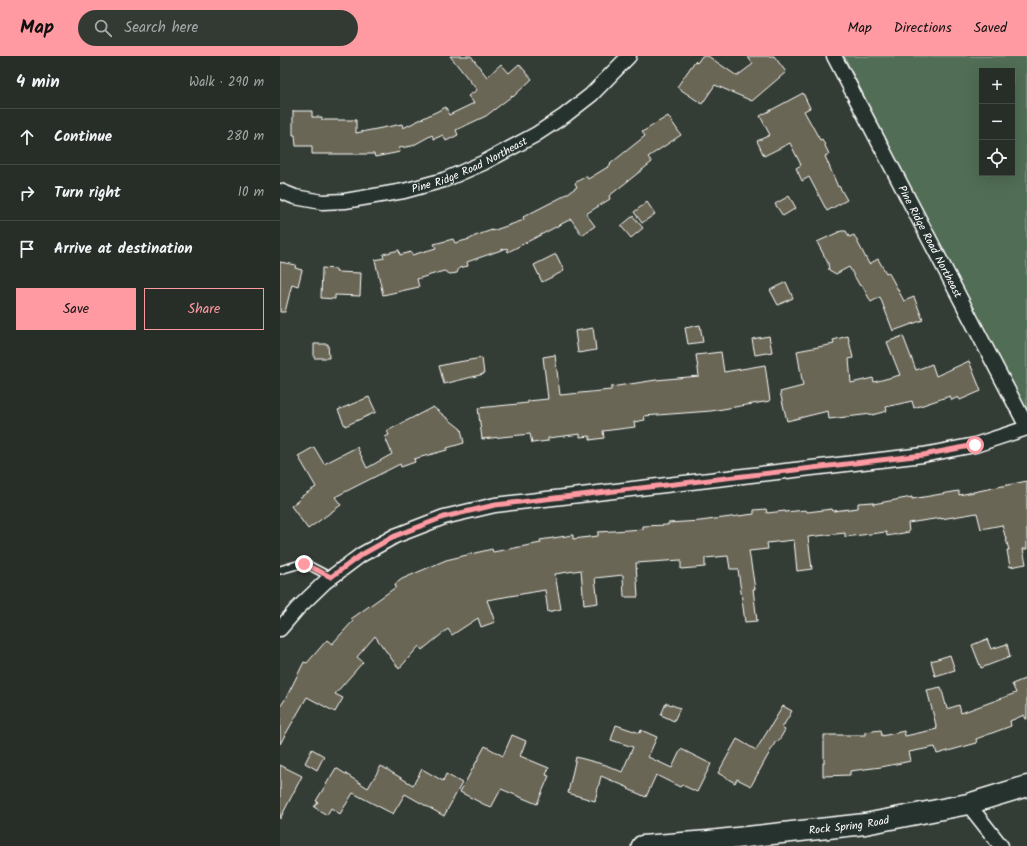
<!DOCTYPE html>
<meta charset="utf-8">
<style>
:root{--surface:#272e28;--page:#333a34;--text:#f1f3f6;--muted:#a4a8a8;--line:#434a45;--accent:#ff9aa2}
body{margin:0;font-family:Kalam,sans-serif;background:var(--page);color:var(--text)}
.controls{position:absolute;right:12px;top:12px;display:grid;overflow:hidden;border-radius:0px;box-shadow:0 4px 16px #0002}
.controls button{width:36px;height:36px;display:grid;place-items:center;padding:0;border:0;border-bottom:1px solid var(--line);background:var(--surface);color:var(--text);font:20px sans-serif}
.stop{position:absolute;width:12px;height:12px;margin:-9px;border:3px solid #ff9aa2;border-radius:50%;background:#fff}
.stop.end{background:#ff9aa2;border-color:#fff;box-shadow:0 1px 4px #0008}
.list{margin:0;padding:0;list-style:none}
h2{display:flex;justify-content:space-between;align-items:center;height:52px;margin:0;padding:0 16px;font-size:17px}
h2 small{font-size:13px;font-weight:400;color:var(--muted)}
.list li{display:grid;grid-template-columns:26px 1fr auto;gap:12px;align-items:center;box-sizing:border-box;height:56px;padding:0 16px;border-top:1px solid var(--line)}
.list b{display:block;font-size:15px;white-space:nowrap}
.list em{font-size:13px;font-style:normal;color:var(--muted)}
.actions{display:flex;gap:8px;padding:12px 16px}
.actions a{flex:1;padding:9px 0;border:1px solid var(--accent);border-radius:0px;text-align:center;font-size:14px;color:var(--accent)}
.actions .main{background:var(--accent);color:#111}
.icon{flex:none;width:22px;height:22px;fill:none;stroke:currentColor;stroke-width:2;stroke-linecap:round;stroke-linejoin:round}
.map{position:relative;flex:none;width:747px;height:790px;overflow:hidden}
header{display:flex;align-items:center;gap:24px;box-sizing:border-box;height:56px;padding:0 20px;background:var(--accent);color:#111}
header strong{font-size:19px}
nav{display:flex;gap:22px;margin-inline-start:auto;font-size:14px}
.search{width:280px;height:36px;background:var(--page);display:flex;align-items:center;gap:10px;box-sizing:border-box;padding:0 14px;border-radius:22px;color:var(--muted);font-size:15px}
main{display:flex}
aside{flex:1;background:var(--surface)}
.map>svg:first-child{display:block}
</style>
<header>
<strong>Map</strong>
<div class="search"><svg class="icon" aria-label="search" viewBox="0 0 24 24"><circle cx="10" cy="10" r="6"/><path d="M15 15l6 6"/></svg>Search here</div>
<nav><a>Map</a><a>Directions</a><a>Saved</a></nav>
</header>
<main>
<aside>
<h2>4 min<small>Walk · 290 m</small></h2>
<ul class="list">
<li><svg class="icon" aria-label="ahead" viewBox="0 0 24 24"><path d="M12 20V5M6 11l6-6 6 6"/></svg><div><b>Continue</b></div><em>280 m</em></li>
<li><svg class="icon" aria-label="right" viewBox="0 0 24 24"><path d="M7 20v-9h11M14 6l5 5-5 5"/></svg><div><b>Turn right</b></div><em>10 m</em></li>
<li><svg class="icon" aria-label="arrive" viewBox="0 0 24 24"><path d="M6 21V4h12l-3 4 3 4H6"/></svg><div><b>Arrive at destination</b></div></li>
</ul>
<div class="actions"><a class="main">Save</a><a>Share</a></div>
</aside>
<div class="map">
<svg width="747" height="790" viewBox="0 0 747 790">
<rect width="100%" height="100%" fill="#343d35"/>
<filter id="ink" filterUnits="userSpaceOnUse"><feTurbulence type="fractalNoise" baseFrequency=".025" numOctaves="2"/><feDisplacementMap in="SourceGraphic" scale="8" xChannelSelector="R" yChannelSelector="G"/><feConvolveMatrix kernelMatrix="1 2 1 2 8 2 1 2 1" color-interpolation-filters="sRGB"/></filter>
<g filter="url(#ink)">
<!-- green -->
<path fill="#516d55" stroke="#a8b6aa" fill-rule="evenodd" d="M564 0H747V365ZM702 15H732V117H702Z"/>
<!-- building -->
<g fill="#6b6654" stroke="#fff">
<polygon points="170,0 191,0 207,21 221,8 229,17 239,8 252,23 233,41 232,40 206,60 176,74 178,79 166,85 163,79 154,83 152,79 132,90 119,92 120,96 95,101 94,98 32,98 32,90 16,90 15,79 13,79 13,55 32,55 32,61 42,61 42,64 76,64 76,77 122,68 123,72 166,51 169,59 194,47 188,40 197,34"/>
<polygon points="422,0 428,0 457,20 473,8 467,0 494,0 506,16 472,45 435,29 422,48 397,31 415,5 417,7"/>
<polygon points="523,37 530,52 524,55 540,84 542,83 549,98 545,100 558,131 559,130 567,144 547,155 529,121 522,125 516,112 521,109 510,87 484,100 477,85 490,79 480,60"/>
<polygon points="388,60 401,79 368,101 372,106 329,140 330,143 306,158 315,170 302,179 291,163 228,196 227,192 187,206 188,210 179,212 177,217 170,218 164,215 137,223 139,231 103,239 95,204 104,202 103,198 119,194 120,199 131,196 132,199 156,192 154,188 173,183 175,187 190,183 195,180 212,174 212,175 244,164 243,161 282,141 297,131 295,127 306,120 308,123 331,109 330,108 365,80 362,76"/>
<polygon points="509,140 516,152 503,160 495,148"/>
<polygon points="367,146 375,158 362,167 354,156"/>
<polygon points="353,160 363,172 351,182 341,170"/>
<polygon points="561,175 566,175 569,181 574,179 589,208 598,203 606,217 608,216 611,221 624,245 634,241 643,264 613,275 600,241 591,246 582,229 580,230 569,211 556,218 549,214 548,207 537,186"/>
<polygon points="276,198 284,215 262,226 254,209"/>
<polygon points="0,206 16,209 15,212 22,214 18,230 12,228 5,256 0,256"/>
<polygon points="42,212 56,213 56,216 81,217 80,240 55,239 55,243 41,242"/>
<polygon points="506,226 513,242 498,249 490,234"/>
<polygon points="420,269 423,286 408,288 405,272"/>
<polygon points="313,272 316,294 298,297 295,275"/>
<polygon points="489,280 492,296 475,299 472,283"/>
<polygon points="568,280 573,302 569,303 571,327 593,322 594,326 620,319 607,286 623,280 636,314 652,308 656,320 689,305 701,335 680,344 678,341 672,344 670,340 634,352 632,345 606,351 607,355 592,359 592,358 549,363 548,355 507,365 500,336 523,330 517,295 554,288 553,284"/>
<polygon points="34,288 48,288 49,302 34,302"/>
<polygon points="441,296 444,316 485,309 490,345 431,355 364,360 365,364 354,366 355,371 323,375 324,382 310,384 310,380 300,381 300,378 268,382 268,385 252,387 250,378 202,383 198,352 248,347 248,345 268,343 263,301 275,299 280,339 331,334 331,331 376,324 419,320 416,299"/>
<polygon points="202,302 204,318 164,328 159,310 172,307"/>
<polygon points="89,341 96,356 65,370 58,354"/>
<polygon points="153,351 181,373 184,387 167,392 167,394 134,403 135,406 121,411 120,408 55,441 61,449 28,473 11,450 20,443 19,442 36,431 18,400 34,391 44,408 77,391 87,412 112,398 105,381 109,379 107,375"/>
<polygon points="747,425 747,493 743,493 746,508 730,511 727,494 729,494 722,469 701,473 697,457 661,463 661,462 628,467 629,476 607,480 606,476 565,481 565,477 528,481 532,513 517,515 514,484 487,487 488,493 469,495 475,533 473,533 477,565 465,566 458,513 450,513 448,500 425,502 425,511 401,513 401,504 356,507 358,541 344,541 343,519 315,522 318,547 304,549 301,514 275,518 281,553 268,556 265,534 207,544 215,566 201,571 198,562 172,579 168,573 142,594 139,590 119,613 95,580 77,601 83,606 55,638 63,642 55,656 27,641 0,688 0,651 6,642 24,606 27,607 47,584 52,588 73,565 71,563 116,531 115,528 122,523 166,504 212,493 213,496 261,487 260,484 293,479 293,483 318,480 318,476 363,473 363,470 388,469 388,467 420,465 474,458 474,454 486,453 487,457 505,455 505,456 526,454 527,456 552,453 553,455 578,452 578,447 593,446 593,448 632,441 632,443 679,435 679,439"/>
<polygon points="707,583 711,593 727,588 730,601 701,612 692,589"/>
<polygon points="670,599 675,614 655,620 651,605"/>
<polygon points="747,622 747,663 746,663 744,659 730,665 731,670 696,683 697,687 657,698 655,691 629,696 631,705 601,711 570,715 570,719 543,720 543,707 544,707 544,679 585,679 585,676 601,674 602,680 624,675 625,680 657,673 647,634 661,631 667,653 679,649 681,657 736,637 732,628"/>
<polygon points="386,647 400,652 394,665 381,659"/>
<polygon points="503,650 512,655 502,672 505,674 498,686 496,685 471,730 457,723 455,727 438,717 457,683 476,694"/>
<polygon points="336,669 360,677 361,674 377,681 368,701 392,712 401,693 431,708 417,736 402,729 400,731 376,719 366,741 348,733 349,732 321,720 315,745 288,737 296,701 326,709 342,716 353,691 331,684"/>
<polygon points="232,679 246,685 240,700 269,712 266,719 269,720 257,748 221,733 211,752 180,736 205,690 223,700"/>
<polygon points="32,693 44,700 37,714 25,707"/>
<polygon points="0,709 22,720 0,763"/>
<polygon points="101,710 133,729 142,713 163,725 166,718 182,727 164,760 125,738 113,758 73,737 60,758 51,752 47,759 34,751 38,746 36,745 56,712 88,732"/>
</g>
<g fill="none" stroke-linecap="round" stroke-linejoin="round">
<defs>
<polyline id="lane" points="0,514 24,507 51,521"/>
<g id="street">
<path id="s1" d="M554 0 747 371"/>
<path id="s2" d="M0 135 15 141 42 146 65 145 124 135 164 124 203 107 255 79 284 60 311 39 349 0"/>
<polyline points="0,573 17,553 45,526 81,499 115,480 164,461 215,449 643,399 695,389 747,372"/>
<polyline points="688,748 721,790"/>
</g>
<g id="secondary">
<path id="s3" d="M362 790 429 785 585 768 688 748 747 730"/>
</g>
</defs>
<!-- lane casing -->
<use href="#lane" stroke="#fff" stroke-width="10"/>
<!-- street casing -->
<use href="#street" stroke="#fff" stroke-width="17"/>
<!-- secondary casing -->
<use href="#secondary" stroke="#fff" stroke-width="23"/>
<!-- lane -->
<use href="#lane" stroke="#26332d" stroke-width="7"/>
<!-- street -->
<use href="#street" stroke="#26332d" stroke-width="14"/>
<!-- secondary -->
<use href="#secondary" stroke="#26332d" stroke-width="20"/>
</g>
</g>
<g fill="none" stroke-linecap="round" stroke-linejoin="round" filter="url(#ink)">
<!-- route -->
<polyline stroke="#ff9aa2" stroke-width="5" points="24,508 51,521 81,499 115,480 164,461 215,449 643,399 695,389"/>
</g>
<g text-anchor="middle" stroke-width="4" stroke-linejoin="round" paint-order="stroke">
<!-- street labels -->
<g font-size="11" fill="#fff" stroke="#26332d">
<text dy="4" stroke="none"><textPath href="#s2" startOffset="197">Pine Ridge Road Northeast</textPath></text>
<text dy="4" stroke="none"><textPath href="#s1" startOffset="209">Pine Ridge Road Northeast</textPath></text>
<text dy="4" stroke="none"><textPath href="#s3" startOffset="208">Rock Spring Road</textPath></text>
</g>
</g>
</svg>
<div class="controls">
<button>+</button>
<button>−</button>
<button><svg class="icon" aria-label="locate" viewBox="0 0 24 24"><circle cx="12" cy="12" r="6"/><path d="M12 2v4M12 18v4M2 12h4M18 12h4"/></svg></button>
</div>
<div class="stop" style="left:695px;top:389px"></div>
<div class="stop end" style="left:24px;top:508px"></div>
</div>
</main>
